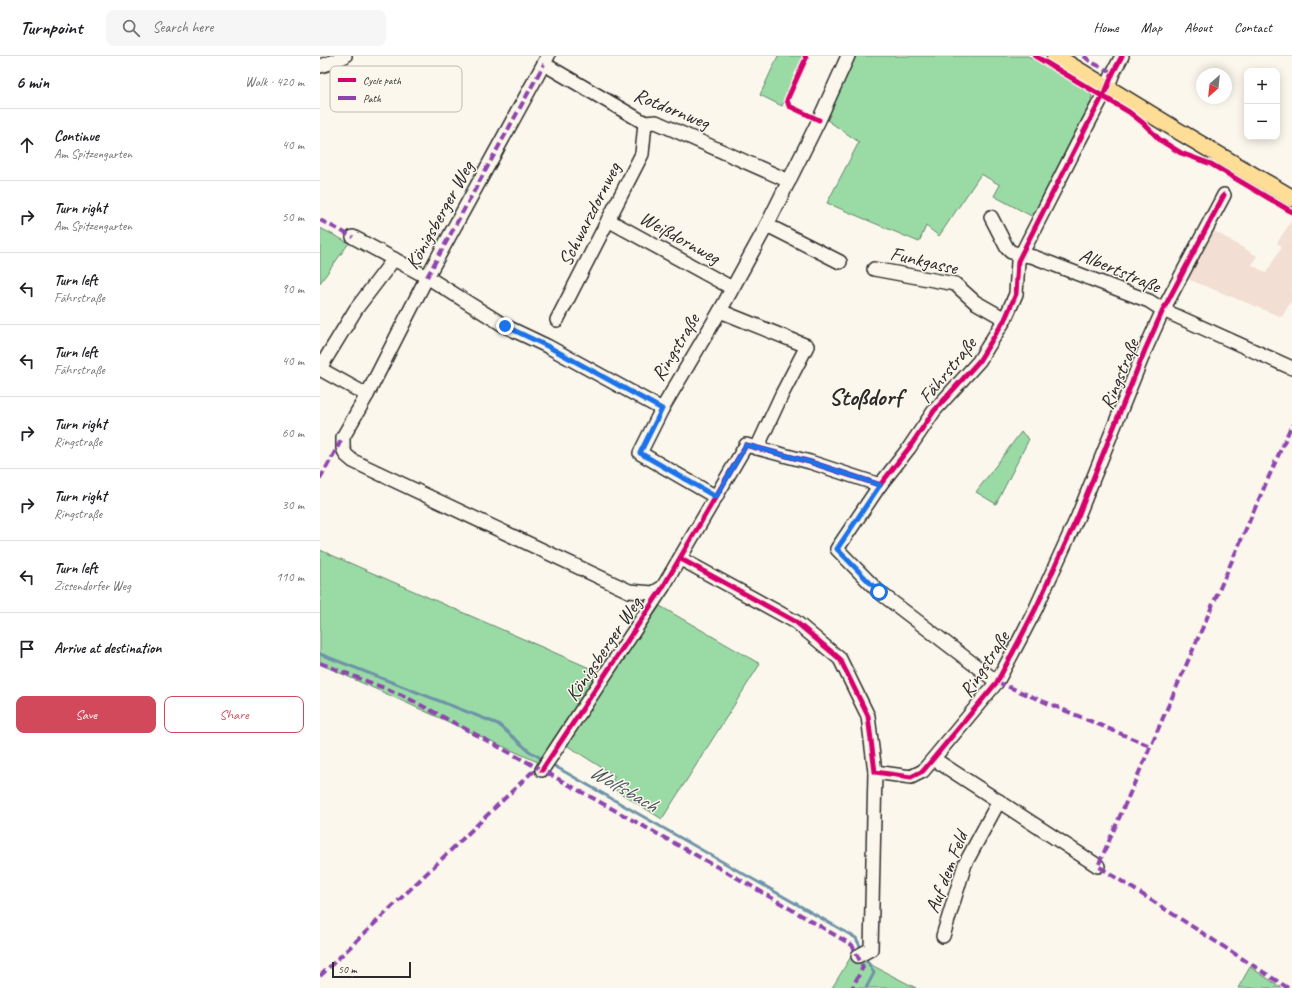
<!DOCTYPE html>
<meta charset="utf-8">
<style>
:root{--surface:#fff;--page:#f6f6f6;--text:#202124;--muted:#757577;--line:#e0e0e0;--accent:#d1495b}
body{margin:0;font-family:Caveat,sans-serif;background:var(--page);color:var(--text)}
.controls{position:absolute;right:12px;top:12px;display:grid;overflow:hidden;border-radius:8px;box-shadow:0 2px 10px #0003}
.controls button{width:36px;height:36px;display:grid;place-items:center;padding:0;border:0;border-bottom:1px solid var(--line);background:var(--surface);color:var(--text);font:20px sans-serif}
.compass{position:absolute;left:876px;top:12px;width:36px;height:36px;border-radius:50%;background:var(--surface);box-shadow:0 2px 10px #0003;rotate:207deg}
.scale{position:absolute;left:12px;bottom:10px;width:79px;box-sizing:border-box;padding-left:4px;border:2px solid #2b2b2b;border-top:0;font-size:11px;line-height:14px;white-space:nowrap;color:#2b2b2b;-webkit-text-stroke:3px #fbf7ec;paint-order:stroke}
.stop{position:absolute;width:12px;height:12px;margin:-9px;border:3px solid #1a73e8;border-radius:50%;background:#fff}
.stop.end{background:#1a73e8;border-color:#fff;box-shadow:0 1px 4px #0008}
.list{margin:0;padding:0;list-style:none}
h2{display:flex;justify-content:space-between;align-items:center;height:52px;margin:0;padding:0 16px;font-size:17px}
h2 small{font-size:13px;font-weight:400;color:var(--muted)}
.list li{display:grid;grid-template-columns:26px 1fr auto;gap:12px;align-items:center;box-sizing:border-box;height:72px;padding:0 16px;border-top:1px solid var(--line)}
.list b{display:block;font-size:15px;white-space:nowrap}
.list p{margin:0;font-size:13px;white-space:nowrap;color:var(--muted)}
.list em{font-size:13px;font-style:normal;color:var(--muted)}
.actions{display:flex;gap:8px;padding:12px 16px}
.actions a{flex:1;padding:9px 0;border:1px solid var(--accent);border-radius:8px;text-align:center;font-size:14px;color:var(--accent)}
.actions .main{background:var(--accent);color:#fff}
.icon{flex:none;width:22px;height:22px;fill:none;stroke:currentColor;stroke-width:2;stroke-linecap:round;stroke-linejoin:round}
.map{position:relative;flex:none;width:972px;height:932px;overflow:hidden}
header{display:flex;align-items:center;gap:24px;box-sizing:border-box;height:56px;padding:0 20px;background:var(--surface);border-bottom:1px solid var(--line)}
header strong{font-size:19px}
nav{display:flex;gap:22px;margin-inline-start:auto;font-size:14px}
.search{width:280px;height:36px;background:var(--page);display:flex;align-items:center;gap:10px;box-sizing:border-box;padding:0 14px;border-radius:8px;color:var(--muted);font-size:15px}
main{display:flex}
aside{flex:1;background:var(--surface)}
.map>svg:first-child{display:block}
</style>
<header>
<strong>Turnpoint</strong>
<div class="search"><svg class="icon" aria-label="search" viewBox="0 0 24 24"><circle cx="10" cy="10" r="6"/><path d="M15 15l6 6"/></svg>Search here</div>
<nav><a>Home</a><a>Map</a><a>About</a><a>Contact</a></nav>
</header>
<main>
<aside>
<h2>6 min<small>Walk · 420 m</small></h2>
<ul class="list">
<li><svg class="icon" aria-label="ahead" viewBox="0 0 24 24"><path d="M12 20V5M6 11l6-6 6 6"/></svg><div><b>Continue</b><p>Am Spitzengarten</p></div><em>40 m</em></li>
<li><svg class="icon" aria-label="right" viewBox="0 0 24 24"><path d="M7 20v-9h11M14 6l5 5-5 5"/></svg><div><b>Turn right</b><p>Am Spitzengarten</p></div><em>50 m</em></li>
<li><svg class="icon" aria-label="left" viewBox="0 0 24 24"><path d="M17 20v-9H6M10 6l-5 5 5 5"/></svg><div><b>Turn left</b><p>Fährstraße</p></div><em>90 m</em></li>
<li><svg class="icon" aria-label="left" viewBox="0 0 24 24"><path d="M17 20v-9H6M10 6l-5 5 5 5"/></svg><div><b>Turn left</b><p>Fährstraße</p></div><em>40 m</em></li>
<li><svg class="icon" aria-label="right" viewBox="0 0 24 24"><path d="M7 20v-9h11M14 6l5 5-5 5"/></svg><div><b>Turn right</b><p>Ringstraße</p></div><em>60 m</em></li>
<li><svg class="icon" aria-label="right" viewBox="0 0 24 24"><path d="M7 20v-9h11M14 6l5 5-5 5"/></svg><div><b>Turn right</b><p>Ringstraße</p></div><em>30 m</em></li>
<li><svg class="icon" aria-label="left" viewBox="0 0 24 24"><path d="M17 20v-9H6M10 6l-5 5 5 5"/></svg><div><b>Turn left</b><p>Zissendorfer Weg</p></div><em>110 m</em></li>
<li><svg class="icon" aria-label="arrive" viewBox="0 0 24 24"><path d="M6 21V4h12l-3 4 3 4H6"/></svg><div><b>Arrive at destination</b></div></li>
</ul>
<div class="actions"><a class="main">Save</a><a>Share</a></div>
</aside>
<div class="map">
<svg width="972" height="932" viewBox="0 0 972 932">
<rect width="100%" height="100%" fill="#fbf7ec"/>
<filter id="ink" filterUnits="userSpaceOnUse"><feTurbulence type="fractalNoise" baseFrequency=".025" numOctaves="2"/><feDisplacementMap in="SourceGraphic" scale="8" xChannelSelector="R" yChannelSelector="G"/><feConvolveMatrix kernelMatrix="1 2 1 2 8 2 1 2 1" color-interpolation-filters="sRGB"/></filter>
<g filter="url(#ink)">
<!-- built -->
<polygon fill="#f2ded3" points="972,164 972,243 962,261 865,222 891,173 937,200 932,209 946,217 962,190 957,187"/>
<!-- green -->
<g fill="#9adba5" stroke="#628368">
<polygon points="458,0 481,0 483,3 462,50 440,39"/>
<polygon points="534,0 708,0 772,37 771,47 715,162 674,140 680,129 661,118 619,180 606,170 599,186 507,147 539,86 507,64"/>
<polygon points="0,172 29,187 0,227"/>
<polygon points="701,376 709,383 676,448 656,436"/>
<polygon points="0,494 281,617 220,707 0,608"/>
<polygon points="340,550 440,608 342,763 289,730 295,720 243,687"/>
<polygon points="532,899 596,932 512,932"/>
<polygon points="930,911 962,932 918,932"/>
</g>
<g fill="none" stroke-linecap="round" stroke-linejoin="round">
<!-- stream -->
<g stroke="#6e93a8" stroke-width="3">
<polyline points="0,598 178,668 209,695 224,704"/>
<polyline points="231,708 536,882 542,894"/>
<polyline points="545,901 554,917 546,932"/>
</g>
<defs>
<g id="minor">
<polyline points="228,0 107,221 47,339 23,381 23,392 26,399 33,405 309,535 333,537 343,531"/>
<polyline points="224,8 325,67 336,66 469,125"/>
<polyline points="0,10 7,8 25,0"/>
<polyline points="671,161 687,192 691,196 714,201 829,245 843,254 972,312"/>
<polyline points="288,164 412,232"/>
<polyline points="447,169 520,206"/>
<polyline points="33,181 107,221 185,270 227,290 342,353"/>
<polyline points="554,213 635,228 655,246 685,263"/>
<polyline points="400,255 487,290 462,338 437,392"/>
<polyline points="237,264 322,98 325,67"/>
<polyline points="0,312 36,253 74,203"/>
<polyline points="0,313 47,339"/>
<polyline points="560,429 517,493 559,536 677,626"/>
<polyline points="396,441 320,397 342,353 400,255 447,169 499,64 528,0"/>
<polyline points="361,503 476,566 520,603 548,660 555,716 591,721 603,715 677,626 700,583 716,552 758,460 825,294 843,254 904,139"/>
<polyline points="614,703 778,810"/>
<polyline points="222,714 343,531 426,389 490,406 560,429 589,392 614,355 659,305 685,263 696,238 698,205 701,199 759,85 787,32 793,17 802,0"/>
<polyline points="623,880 645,808 679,745"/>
<polyline points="538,900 551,893 555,716"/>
</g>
<polyline id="major" points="735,0 860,76 972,142"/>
</defs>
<!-- minor casing -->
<use href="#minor" stroke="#2b2b2b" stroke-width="16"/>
<!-- major casing -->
<use href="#major" stroke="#2b2b2b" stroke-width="19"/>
<!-- minor -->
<use href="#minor" stroke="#fbf7ec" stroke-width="13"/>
<!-- major -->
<use href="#major" stroke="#fedd96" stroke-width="16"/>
<!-- quiet -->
<g stroke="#8e44ad" stroke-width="4" stroke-dasharray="8 4" stroke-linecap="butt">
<polyline points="764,0 771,6 793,17"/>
<polyline points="0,164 33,181"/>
<polyline points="107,221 224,8"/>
<polyline points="0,423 23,381"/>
<polyline points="0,607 82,639 222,714 428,828 532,889 543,911 532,932"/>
<polyline points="677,626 830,690"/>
<polyline points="0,920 211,717 222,714"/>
<polyline points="968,932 778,810 972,368"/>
</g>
<defs>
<g id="cycleway">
<polyline points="485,0 486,2 467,44 469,50 499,64"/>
<polyline points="715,0 809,56 823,67 840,84 861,97 891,108 972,156"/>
<polyline points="361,503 476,566 520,603 548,660 555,716 591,721 603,715 677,626 700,583 716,552 758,460 825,294 843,254 904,139"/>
<polyline points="222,714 343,531 426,389 490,406 560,429 589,392 614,355 659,305 685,263 696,238 698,205 701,199 759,85 787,32 793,17 802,0"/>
</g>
</defs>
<!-- cycleway casing -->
<use href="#cycleway" stroke="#fbf7ec" stroke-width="8"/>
<!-- cycleway -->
<use href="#cycleway" stroke="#d6006c" stroke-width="5"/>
</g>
</g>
<g fill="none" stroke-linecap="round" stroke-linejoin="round" filter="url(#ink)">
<!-- route -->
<polyline stroke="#1a73e8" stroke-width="5" points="185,270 227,290 342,353 320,397 396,441 426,389 490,406 560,429 517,493 559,536"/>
</g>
<g text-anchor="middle" stroke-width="3" stroke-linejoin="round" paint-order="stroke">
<!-- street labels -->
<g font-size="20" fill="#2b2b2b" stroke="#fbf7ec">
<text transform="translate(352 52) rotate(22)" y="7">Rotdornweg</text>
<text transform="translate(269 158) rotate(-63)" y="7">Schwarzdornweg</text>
<text transform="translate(119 159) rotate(-61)" y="7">Königsberger Weg</text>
<text transform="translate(360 181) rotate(29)" y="7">Weißdornweg</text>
<text transform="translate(604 204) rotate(13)" y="7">Funkgasse</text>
<text transform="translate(800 214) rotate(23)" y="7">Albertstraße</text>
<text transform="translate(355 291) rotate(-59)" y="7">Ringstraße</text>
<text transform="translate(627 314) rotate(-51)" y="7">Fährstraße</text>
<text transform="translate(799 318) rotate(-68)" y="7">Ringstraße</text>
<text transform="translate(283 593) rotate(-56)" y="7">Königsberger Weg</text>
<text transform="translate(664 608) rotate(-57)" y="7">Ringstraße</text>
<text transform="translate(626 816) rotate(-69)" y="7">Auf dem Feld</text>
</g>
<!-- water labels -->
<g font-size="21" font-style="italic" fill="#47565f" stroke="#fbf7ec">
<text transform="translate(304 732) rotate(30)" y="7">Wolfsbach</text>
</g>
<!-- district labels -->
<g font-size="24" font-weight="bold" fill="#2b2b2b" stroke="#fbf7ec">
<text x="545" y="349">Stoßdorf</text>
</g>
</g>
<!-- legend -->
<rect x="10" y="10" width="132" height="46" rx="6" fill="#fbf7ec" stroke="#bdbab2" stroke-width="1"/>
<rect x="18" y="22" width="18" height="4" fill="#d6006c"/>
<rect x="18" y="40" width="18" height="4" fill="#8e44ad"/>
<g font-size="11" fill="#2b2b2b">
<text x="43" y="28">Cycle path</text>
<text x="43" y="46">Path</text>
</g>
</svg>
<div class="controls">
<button>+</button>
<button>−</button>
</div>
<svg class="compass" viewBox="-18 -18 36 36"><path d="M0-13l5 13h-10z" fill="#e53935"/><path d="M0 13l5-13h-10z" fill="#757577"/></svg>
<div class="scale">50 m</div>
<div class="stop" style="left:559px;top:536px"></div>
<div class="stop end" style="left:185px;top:270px"></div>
</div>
</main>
